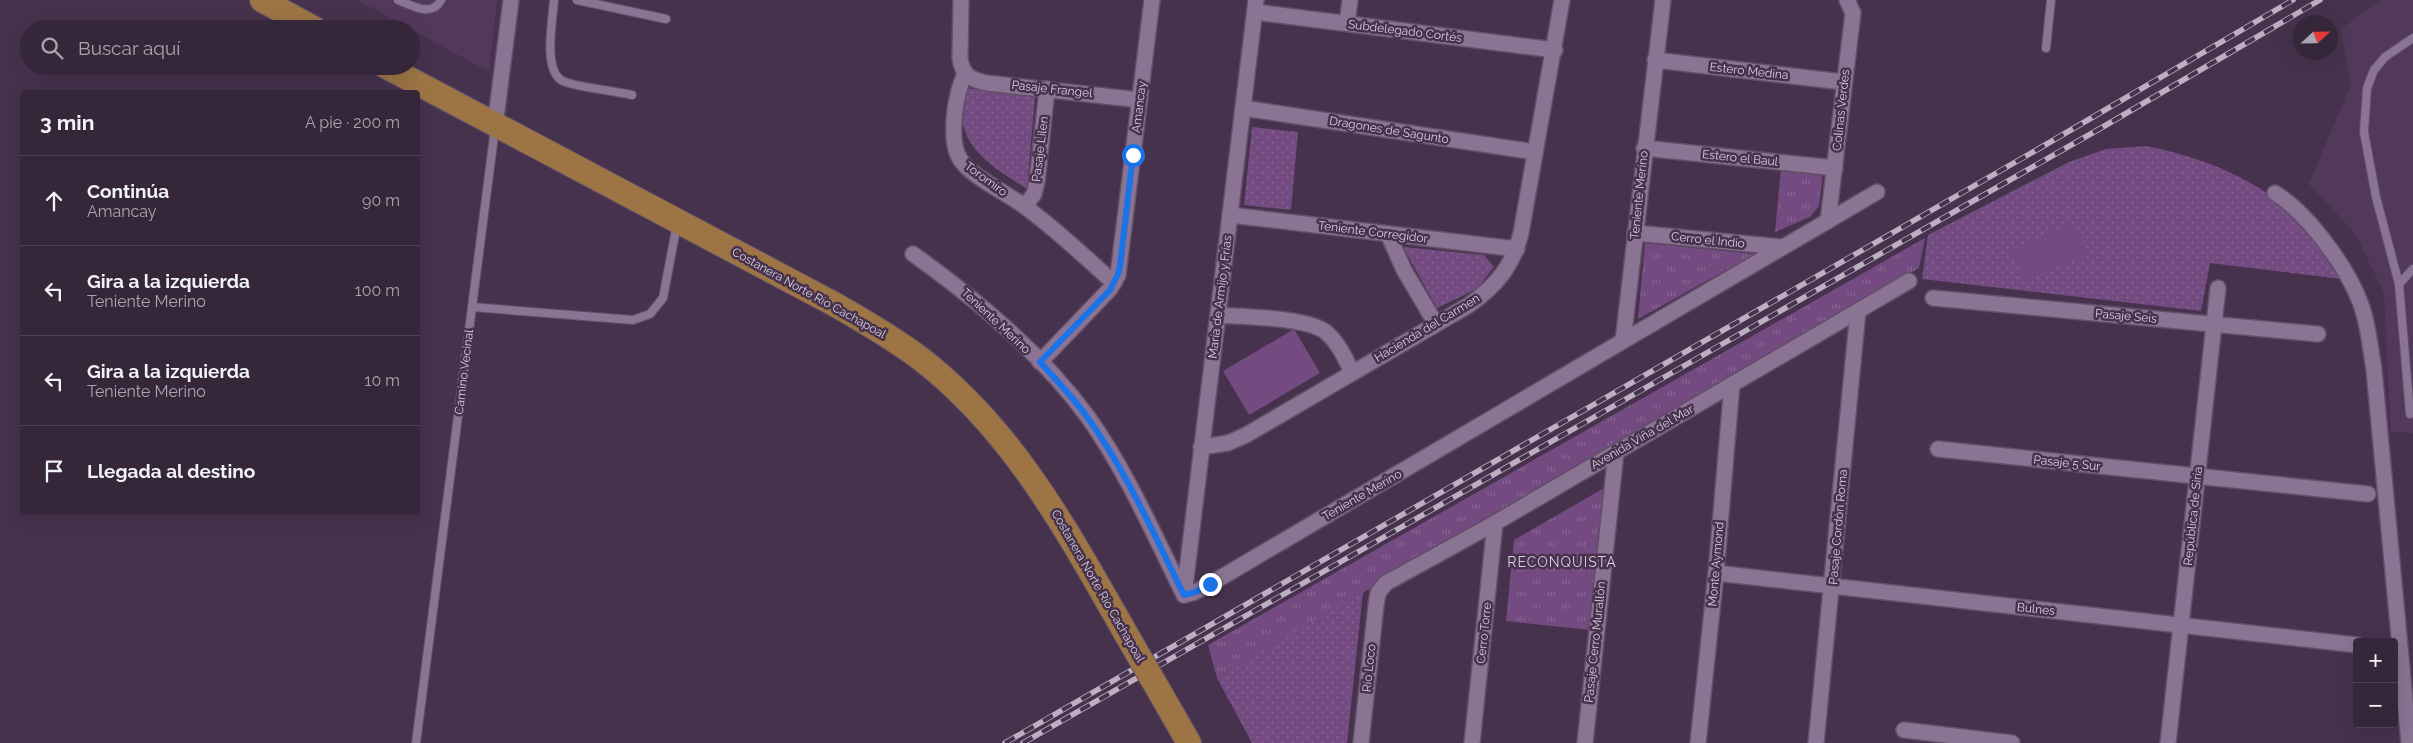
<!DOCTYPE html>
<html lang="es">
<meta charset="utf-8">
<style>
:root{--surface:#35263a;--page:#403245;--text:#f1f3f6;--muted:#aaa5af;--line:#4f4354}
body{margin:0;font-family:Raleway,sans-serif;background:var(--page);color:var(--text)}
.controls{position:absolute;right:15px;bottom:15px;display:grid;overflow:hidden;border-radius:5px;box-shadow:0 5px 20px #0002}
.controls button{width:45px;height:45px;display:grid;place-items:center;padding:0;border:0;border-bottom:1px solid var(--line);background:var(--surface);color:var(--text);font:25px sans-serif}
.compass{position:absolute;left:2293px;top:15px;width:45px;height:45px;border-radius:50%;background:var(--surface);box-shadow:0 5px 20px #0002;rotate:68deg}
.stop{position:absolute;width:15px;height:15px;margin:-11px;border:4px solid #1a73e8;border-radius:50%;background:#fff}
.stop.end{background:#1a73e8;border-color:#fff;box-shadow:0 1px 5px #0008}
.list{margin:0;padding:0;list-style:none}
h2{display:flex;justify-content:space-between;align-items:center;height:65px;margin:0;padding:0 20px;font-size:21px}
h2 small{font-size:16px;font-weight:400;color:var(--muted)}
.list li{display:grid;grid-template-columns:32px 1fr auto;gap:15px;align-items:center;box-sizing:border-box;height:90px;padding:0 20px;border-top:1px solid var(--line)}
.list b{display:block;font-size:19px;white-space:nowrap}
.list p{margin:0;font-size:16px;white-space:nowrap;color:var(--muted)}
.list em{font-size:16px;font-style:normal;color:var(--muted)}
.icon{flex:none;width:28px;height:28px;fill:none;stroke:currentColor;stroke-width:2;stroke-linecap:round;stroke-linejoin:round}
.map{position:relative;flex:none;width:2413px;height:743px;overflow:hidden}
.search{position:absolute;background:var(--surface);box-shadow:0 5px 20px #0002;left:20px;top:20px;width:400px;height:55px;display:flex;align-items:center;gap:12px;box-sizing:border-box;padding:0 18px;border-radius:28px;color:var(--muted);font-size:19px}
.panel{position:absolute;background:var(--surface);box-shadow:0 5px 20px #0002;left:20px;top:90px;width:400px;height:425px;border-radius:5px}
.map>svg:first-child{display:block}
</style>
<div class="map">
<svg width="2413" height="743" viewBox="0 0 2413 743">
<defs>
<pattern id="grass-tufts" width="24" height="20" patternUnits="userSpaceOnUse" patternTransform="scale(1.25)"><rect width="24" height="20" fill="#734b81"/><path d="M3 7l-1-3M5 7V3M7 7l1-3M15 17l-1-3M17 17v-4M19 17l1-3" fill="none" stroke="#866493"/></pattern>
<pattern id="park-dots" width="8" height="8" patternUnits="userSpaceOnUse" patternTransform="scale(1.25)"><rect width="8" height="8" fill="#734b81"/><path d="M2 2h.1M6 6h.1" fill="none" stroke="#866493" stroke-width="1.8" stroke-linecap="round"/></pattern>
</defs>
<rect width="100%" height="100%" fill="#47324e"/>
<!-- built -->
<g fill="#52395b">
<polygon points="357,0 497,0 489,72 411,29"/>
<polygon points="2381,0 2413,0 2413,433 2391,432 2384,293 2355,233 2309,184 2351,84 2341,29"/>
</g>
<!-- grass -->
<g fill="url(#grass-tufts)">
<polygon points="1781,169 1823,173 1819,206 1810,217 1775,232"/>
<polygon points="1925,238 1919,268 1217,678 1208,645"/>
<polygon points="1645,243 1755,254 1638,319"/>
<polygon points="1604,488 1590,630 1506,621 1514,540"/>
</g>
<!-- park -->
<g fill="url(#park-dots)">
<path d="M964 88 1035 96 1027 189C1001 172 963 152 962 115 962 106 964 97 964 88Z"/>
<polygon points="1252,127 1298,132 1291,210 1244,205"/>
<path d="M2146 146C2205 158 2262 180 2305 225 2319 241 2330 262 2342 279L2210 263 2201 311 1922 279 1928 235 2069 162 2106 149Z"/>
<polygon points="1403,247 1484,255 1494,267 1477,289 1437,308"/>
<polygon points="1363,592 1347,743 1252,743 1217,678"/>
</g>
<!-- pitch -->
<g fill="#734b81">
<polygon points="2075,223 2088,254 2024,281 2011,250"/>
<polygon points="1294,329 1320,373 1249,415 1223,371"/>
</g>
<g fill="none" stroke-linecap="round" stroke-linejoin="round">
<defs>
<g id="service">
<path d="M398 0C411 5 432 18 441 0"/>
<path d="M554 0C553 19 542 71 563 81 575 87 616 91 632 95"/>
<polyline points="577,0 666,19"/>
<polyline points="2046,48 2051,0"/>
<polyline points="2399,284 2413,269"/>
<polyline points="472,307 633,320 650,314 663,298 677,224"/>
<polyline points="2410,414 2399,284 2376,197 2364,132 2367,88 2374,70 2385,57 2413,38"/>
<polyline points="416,743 495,128"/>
</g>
<g id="minor">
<path d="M961 0 960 58C962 75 971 80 987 83L1140 100"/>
<polyline points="1255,12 1555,50"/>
<polyline points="1347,23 1350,0"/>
<polyline points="1655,60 1843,82"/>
<path d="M965 74C955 94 948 140 960 159 969 175 1008 194 1024 206 1056 229 1085 257 1114 283"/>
<polyline points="1243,108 1535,152"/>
<polyline points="495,126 511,0"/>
<polyline points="1644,148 1835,168"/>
<path d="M2275 193C2310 215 2353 274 2364 314 2369 332 2371 352 2374 370L2409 743"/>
<polyline points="1025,206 1034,194 1037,182 1047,89"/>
<polyline points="1230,215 1517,249"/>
<polyline points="1828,221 1853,13 1847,0"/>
<polyline points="1635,233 1781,247"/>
<polyline points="1388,234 1404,270 1436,324"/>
<path d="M913 254C977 300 1041 353 1088 417 1127 472 1154 535 1184 595"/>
<polyline points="1933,298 2318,334"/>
<path d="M1218 315C1243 317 1309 317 1327 333 1339 344 1345 358 1352 372"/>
<polyline points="1623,341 1877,192"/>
<polyline points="1040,362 1110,289 1118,275 1152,0"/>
<path d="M1201 447 1228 443 1246 435 1469 305C1496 286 1513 266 1521 233L1562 0"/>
<polyline points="1938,449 2368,494"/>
<polyline points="1716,573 2357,645"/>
<polyline points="1184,595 1195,592 1210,584 1623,341 1663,0"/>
<polyline points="1184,595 1256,0"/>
<polyline points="1904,730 2012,743"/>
<polyline points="1361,743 1376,605 1378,593 1386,583 1495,523 1909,281"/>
<polyline points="1472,743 1495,523"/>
<polyline points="1585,743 1616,452"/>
<polyline points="1698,743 1716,573 1732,384"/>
<polyline points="1816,743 1858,311"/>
<polyline points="2168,743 2218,288"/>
</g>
<g id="primary">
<polyline points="262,0 315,29"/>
<path d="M385 66 834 304C864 321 893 338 921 359 1018 434 1073 542 1133 646"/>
<polyline points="1158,689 1189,743"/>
</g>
</defs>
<!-- service casing -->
<use href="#service" stroke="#614f68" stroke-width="10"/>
<!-- minor casing -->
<use href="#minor" stroke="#614f68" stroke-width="18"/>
<!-- primary casing -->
<use href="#primary" stroke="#614f68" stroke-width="26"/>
<!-- service -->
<use href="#service" stroke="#8a7393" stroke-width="8"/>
<!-- minor -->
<use href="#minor" stroke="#8a7393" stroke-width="15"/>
<!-- primary -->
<use href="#primary" stroke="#9d7545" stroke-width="24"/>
<defs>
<g id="rail">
<polyline points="1005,743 2040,148 2293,0"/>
<polyline points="1023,743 2101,128 2320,0"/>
</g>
</defs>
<!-- rail casing -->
<use href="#rail" stroke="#bdaec2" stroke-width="5.5"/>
<!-- rail -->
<use href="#rail" stroke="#47324e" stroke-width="4" stroke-dasharray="11" stroke-linecap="butt"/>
<defs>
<polyline id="primary-bridge" points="1133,646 1158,689"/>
</defs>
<!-- primary-bridge casing -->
<use href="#primary-bridge" stroke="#614f68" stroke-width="26" stroke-linecap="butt"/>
<!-- primary-bridge -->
<use href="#primary-bridge" stroke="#9d7545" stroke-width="24"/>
</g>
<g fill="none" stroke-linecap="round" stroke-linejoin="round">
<!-- route -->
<path stroke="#1a73e8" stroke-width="6" d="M1133 155 1120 266 1118 274 1110 290 1040 362C1056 380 1073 397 1087 417 1127 472 1154 535 1184 595L1195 592 1210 584"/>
</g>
<g text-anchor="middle" stroke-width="5" stroke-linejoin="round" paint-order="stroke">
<!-- street labels -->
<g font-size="12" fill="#dbcee0" stroke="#47324e">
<text transform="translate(1405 31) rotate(7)" y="4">Subdelegado Cortés</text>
<text transform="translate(1749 71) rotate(6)" y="4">Estero Medina</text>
<text transform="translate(1052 89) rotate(6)" y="4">Pasaje Frangel</text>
<text transform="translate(1139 107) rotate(-83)" y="4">Amancay</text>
<text transform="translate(1841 110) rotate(-84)" y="4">Colinas Verdes</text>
<text transform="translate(1389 130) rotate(9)" y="4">Dragones de Sagunto</text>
<text transform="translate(1040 149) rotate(-83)" y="4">Pasaje Lilen</text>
<text transform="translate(1740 158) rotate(6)" y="4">Estero el Baul</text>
<text transform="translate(986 179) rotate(36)" y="4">Toromiro</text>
<text transform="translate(1639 195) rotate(-84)" y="4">Teniente Merino</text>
<text transform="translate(1373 232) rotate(7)" y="4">Teniente Corregidor</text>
<text transform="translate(1708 240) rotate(6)" y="4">Cerro el Indio</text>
<text transform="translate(809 293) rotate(29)" y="4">Costanera Norte Río Cachapoal</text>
<text transform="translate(1220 297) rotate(-83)" y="4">María de Armijo y Frías</text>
<text transform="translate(2126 316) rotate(5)" y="4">Pasaje Seis</text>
<text transform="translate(996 321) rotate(43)" y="4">Teniente Merino</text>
<text transform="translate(1427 328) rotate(-31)" y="4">Hacienda del Carmen</text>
<text transform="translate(464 372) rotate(-83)" y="4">Camino Vecinal</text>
<text transform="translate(1642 437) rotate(-30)" y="4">Avenida Viña del Mar</text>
<text transform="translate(2067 463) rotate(6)" y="4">Pasaje 5 Sur</text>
<text transform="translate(1362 495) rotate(-30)" y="4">Teniente Merino</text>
<text transform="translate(2193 516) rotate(-84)" y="4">República de Siria</text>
<text transform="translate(1838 527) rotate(-85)" y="4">Pasaje Cordón Roma</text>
<text transform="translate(1716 564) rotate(-85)" y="4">Monte Aymond</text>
<text transform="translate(1098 586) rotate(60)" y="4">Costanera Norte Río Cachapoal</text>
<text transform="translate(2036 609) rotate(6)" y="4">Bulnes</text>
<text transform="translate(1484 633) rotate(-84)" y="4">Cerro Torre</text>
<text transform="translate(1595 642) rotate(-84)" y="4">Pasaje Cerro Murallón</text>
<text transform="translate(1369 668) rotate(-84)" y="4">Río Loco</text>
</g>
<!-- neighbourhood labels -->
<g font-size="14" letter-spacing="1" fill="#dbcee0" stroke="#47324e">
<text x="1562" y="567">RECONQUISTA</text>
</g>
</g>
</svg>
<div class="controls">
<button>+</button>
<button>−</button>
</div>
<svg class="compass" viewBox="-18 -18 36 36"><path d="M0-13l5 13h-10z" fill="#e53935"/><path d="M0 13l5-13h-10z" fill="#aaa5af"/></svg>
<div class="stop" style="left:1133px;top:155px"></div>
<div class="stop end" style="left:1210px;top:584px"></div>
<div class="search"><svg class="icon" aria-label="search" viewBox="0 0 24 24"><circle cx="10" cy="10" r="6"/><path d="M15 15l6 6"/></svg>Buscar aquí</div>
<section class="panel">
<h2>3 min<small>A pie · 200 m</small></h2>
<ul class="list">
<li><svg class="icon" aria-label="ahead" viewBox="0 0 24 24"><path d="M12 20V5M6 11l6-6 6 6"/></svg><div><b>Continúa</b><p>Amancay</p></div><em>90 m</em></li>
<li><svg class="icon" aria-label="left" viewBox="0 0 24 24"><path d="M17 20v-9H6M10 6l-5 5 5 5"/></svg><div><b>Gira a la izquierda</b><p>Teniente Merino</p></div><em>100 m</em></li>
<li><svg class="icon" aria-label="left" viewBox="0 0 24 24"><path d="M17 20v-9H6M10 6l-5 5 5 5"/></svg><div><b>Gira a la izquierda</b><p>Teniente Merino</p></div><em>10 m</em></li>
<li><svg class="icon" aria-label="arrive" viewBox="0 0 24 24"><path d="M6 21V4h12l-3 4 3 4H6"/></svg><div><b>Llegada al destino</b></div></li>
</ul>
</section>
</div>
